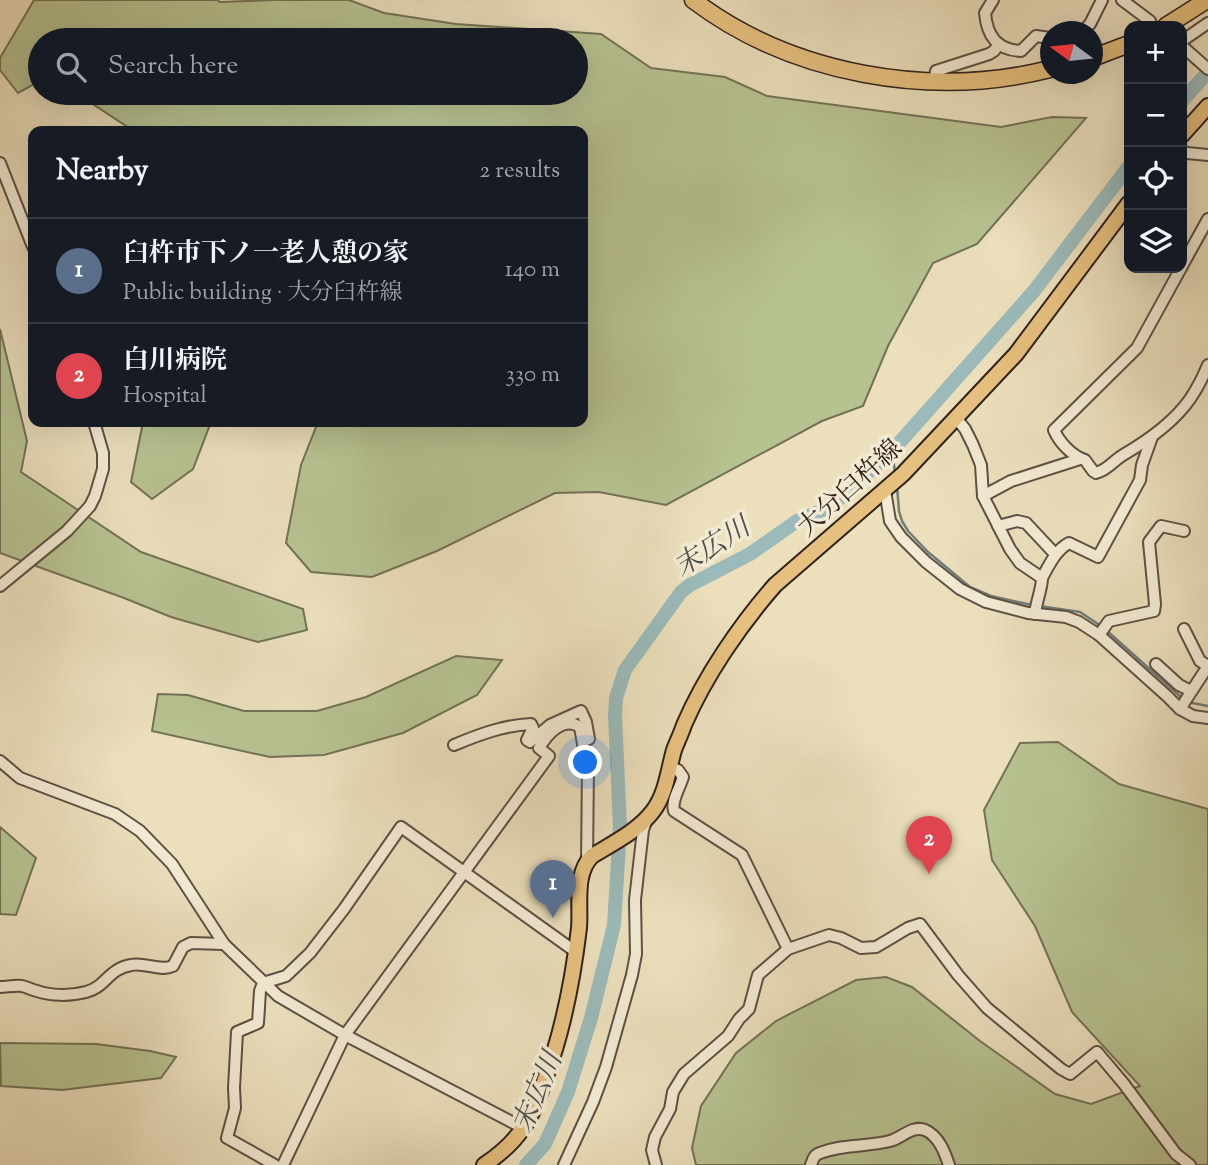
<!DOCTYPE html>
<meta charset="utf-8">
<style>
:root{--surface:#171b24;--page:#20242c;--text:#f1f3f6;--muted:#9ea1a6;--line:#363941;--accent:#c59692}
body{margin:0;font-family:"Sorts Mill Goudy","Noto Serif JP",serif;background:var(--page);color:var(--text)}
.controls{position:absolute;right:21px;top:21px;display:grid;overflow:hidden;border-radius:14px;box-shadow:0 7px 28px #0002}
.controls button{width:63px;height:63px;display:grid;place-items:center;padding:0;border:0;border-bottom:2px solid var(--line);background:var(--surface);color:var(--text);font:35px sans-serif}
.compass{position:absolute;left:1040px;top:21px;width:63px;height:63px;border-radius:50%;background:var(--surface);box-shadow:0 7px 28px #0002;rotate:285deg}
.you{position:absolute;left:586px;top:763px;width:24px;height:24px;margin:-18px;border:5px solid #fff;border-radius:50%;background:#1a73e8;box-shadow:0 0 0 10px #1a73e833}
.badge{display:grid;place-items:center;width:46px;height:46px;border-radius:50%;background:var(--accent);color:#fff;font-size:23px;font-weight:700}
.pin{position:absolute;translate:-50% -58px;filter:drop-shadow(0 2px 4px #0008)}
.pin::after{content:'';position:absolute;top:37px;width:24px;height:21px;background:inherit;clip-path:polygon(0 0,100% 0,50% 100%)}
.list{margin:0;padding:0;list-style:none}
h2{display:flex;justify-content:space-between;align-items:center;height:91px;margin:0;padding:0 28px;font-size:30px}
h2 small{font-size:23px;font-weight:400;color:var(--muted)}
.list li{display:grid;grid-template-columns:46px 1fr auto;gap:21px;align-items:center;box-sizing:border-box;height:105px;padding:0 28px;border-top:2px solid var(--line)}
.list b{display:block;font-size:26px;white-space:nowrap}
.list p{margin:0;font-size:23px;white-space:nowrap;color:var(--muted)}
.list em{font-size:23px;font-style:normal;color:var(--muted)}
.icon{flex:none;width:38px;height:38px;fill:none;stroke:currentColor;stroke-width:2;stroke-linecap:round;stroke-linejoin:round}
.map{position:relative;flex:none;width:1208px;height:1165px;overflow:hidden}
.search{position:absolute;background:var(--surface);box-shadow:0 7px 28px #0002;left:28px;top:28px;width:560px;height:77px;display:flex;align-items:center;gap:18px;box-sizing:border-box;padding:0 24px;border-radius:38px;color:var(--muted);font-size:26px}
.panel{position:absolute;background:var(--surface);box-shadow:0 7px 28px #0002;left:28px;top:126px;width:560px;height:301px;border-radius:14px}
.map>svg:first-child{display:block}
</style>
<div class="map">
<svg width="1208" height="1165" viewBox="0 0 1208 1165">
<rect width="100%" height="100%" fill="#ebdfbc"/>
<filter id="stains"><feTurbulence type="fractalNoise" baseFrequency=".00286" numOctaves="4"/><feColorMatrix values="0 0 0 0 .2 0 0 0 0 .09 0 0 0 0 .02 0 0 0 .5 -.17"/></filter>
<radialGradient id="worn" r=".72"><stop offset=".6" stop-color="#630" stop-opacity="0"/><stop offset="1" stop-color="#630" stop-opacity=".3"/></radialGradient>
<!-- green -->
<g fill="#b7c291" stroke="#737256" stroke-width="2">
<polygon points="34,0 217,0 220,2 275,0 349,0 384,13 456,24 601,34 651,68 725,77 767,96 1001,127 1052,117 1086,118 977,244 933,263 888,346 863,406 822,421 666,505 599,492 555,493 437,551 372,577 311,572 286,543 301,465 318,422 583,422 583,131 131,131 129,128 76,93 576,93 576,40 40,40 40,81 18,93 0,70 0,58"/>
<polygon points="0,329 27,441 21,472 141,552 303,609 307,630 258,642 171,617 124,598 0,553"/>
<polygon points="143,422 211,422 193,469 152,499 131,482"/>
<polygon points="456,656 502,660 477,695 403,733 324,755 270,757 152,731 158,694 188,695 244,711 317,711 366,697"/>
<polygon points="1058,742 1119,784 1208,809 1208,1165 696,1165 692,1148 701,1106 736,1053 776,1021 856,980 886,977 912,987 980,1041 1055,1094 1091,1104 1140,1086 1072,1012 1035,926 992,860 984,810 1020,743"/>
<polygon points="0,827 36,858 16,915 0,914"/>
<polygon points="0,1043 96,1044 150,1051 176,1057 161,1078 62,1090 1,1086"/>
</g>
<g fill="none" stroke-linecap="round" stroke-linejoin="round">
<!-- stream -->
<g stroke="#707d7a" stroke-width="2.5">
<polyline points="892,451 895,472"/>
<polyline points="897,486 899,511 902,521 908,531 928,552 970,587 991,596 1032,605"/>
<polyline points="1039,606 1080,612 1101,626"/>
<polyline points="1106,630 1182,698"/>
<polyline points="1187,702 1208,706"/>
</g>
<!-- river -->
<g stroke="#9bbab9" stroke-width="14">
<polyline points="1182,101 1208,72"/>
<polyline points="526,1165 545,1144 568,1092 591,1018 614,925 620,827 615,715 616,698 625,670 681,592 690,585 750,554 797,521 830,507 892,451 1034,291 1129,166"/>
</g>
<defs>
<g id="minor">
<path d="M993 0 985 13C987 36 997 50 1021 51L1036 36 1050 38"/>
<polyline points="1122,0 1150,21"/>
<polyline points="1082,32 1090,24 1102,0"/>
<polyline points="1182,41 1208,23"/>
<polyline points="1182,46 1208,69"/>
<polyline points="934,81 936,71 989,54 994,51 999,44"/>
<polyline points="1182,151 1187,153 1208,155"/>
<polyline points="0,163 33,247"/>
<polyline points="1182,266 1208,219"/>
<path d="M1181 268 1137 348 1054 430C1059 442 1072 456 1085 460L1093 471 1096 473C1108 470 1113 461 1123 455 1147 441 1174 422 1190 399 1197 389 1203 377 1208 365"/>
<path d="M956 418 965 429 973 445 981 465 983 496 1010 549 1020 563 1042 578C1042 589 1036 602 1035 614"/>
<polyline points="885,490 890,521 901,537 926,562 960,589 986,602 1028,613 1066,617 1079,622 1099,635 1167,696 1180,709 1193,716 1208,718"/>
<polyline points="983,496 1011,481 1080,459"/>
<polyline points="998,526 1017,521 1026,523 1055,554"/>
<path d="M1042 578C1049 565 1056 550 1069 543L1098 557 1140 480 1142 465 1152 437"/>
<polyline points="0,586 67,531 90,506 95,496 103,469 103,453 94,422"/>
<polyline points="1184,629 1200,661 1208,666"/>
<polyline points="1099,635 1109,621 1154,611 1155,604 1149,542 1161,526 1184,531"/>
<polyline points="1156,664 1179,685 1191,691"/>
<polyline points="1180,709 1208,666"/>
<path d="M454 745C478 735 504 725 531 724L533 728 527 740 530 742 550 725 581 711 586 722 589 739"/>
<polyline points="0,761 20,778 115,814 140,831 172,864 224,944 278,996 345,1035 523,1128"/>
<path d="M670 767 678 770 683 777C680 788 671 800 674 811L742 855 788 949"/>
<polyline points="587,862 588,766"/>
<path d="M0 987C7 987 15 985 22 986 27 987 32 990 37 991 51 996 71 996 86 992 106 987 108 969 131 965 145 962 160 972 173 966L183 947 191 943 224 944"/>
<polyline points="275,1165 227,1138 235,1108 234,1088 237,1032 258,1023 260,991 263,983 286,976 310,953 344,909 401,827 576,952"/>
<path d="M283 1165 345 1035 549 756 539 748C547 735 563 715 580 727L588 772"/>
<polyline points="564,1165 593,1102 606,1067 632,975 636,954 635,900 643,830 647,819"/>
<polyline points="656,1165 652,1150 655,1137 670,1109 673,1092 684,1074 728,1036 739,1019 749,1009 758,975 788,949 829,935 841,938 861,948 876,947 908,928 920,924 958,975 987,1008 1061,1069 1070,1074 1097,1052 1124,1084 1176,1154 1190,1165"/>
<path d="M811 1165C813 1159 814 1155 820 1153 842 1144 867 1147 890 1141 902 1138 912 1125 925 1130 939 1136 945 1153 949 1165"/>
</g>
<g id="major">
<polyline points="1182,135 1208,106"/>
<path d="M484 1165C499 1155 513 1143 523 1128 533 1114 539 1096 545 1079 563 1031 573 979 579 928 581 904 574 874 592 856 613 843 638 831 653 811 666 794 668 771 674 750 677 742 681 734 684 725 705 676 740 625 775 585L903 474 1016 354 1129 203"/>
</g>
<g id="highway">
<path d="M693 0C792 75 931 99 1050 69"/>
<polyline points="1166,26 1207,0"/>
<polyline points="1092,58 1129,44"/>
</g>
</defs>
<!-- minor casing -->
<use href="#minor" stroke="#5e5044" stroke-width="14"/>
<!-- major casing -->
<use href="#major" stroke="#2f211c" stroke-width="18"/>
<!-- highway casing -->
<use href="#highway" stroke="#2f211c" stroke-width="19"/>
<!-- minor -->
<use href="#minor" stroke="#f2ead3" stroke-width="10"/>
<!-- major -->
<use href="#major" stroke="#e6c07e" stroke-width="14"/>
<!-- highway -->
<use href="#highway" stroke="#e6c07e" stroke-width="16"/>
</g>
<g text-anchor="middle" stroke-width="7" stroke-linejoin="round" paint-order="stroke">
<!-- street labels -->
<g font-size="26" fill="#2f211c" stroke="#f2ead3">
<text transform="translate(849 487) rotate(-42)" y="9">大分臼杵線</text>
</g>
<!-- water labels -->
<g font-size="28" font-style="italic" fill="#4f4f4b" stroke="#f2ead3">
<text transform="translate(711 546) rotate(-33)" y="10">末広川</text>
<text transform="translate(536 1092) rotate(-67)" y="10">末広川</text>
</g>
</g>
<rect width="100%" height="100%" filter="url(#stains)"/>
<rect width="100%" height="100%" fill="url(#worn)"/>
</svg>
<div class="controls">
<button>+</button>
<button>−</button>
<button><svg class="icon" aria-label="locate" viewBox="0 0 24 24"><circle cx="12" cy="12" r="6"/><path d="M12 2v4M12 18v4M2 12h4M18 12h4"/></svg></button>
<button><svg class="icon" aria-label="layers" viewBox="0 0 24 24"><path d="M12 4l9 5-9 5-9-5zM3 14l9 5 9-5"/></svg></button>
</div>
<svg class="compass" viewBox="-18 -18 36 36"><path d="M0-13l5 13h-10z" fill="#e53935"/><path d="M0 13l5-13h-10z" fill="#9ea1a6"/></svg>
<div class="you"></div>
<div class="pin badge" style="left:553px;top:918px;background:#5c6f8a">1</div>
<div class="pin badge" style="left:929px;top:874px;background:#e0444e">2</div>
<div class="search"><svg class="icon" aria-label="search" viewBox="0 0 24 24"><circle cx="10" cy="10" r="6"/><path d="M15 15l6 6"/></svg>Search here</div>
<section class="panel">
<h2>Nearby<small>2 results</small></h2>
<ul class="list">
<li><span class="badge" style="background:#5c6f8a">1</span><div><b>臼杵市下ノ一老人憩の家</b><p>Public building · 大分臼杵線</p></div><em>140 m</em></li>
<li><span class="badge" style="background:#e0444e">2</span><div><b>白川病院</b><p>Hospital</p></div><em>330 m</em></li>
</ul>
</section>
</div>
